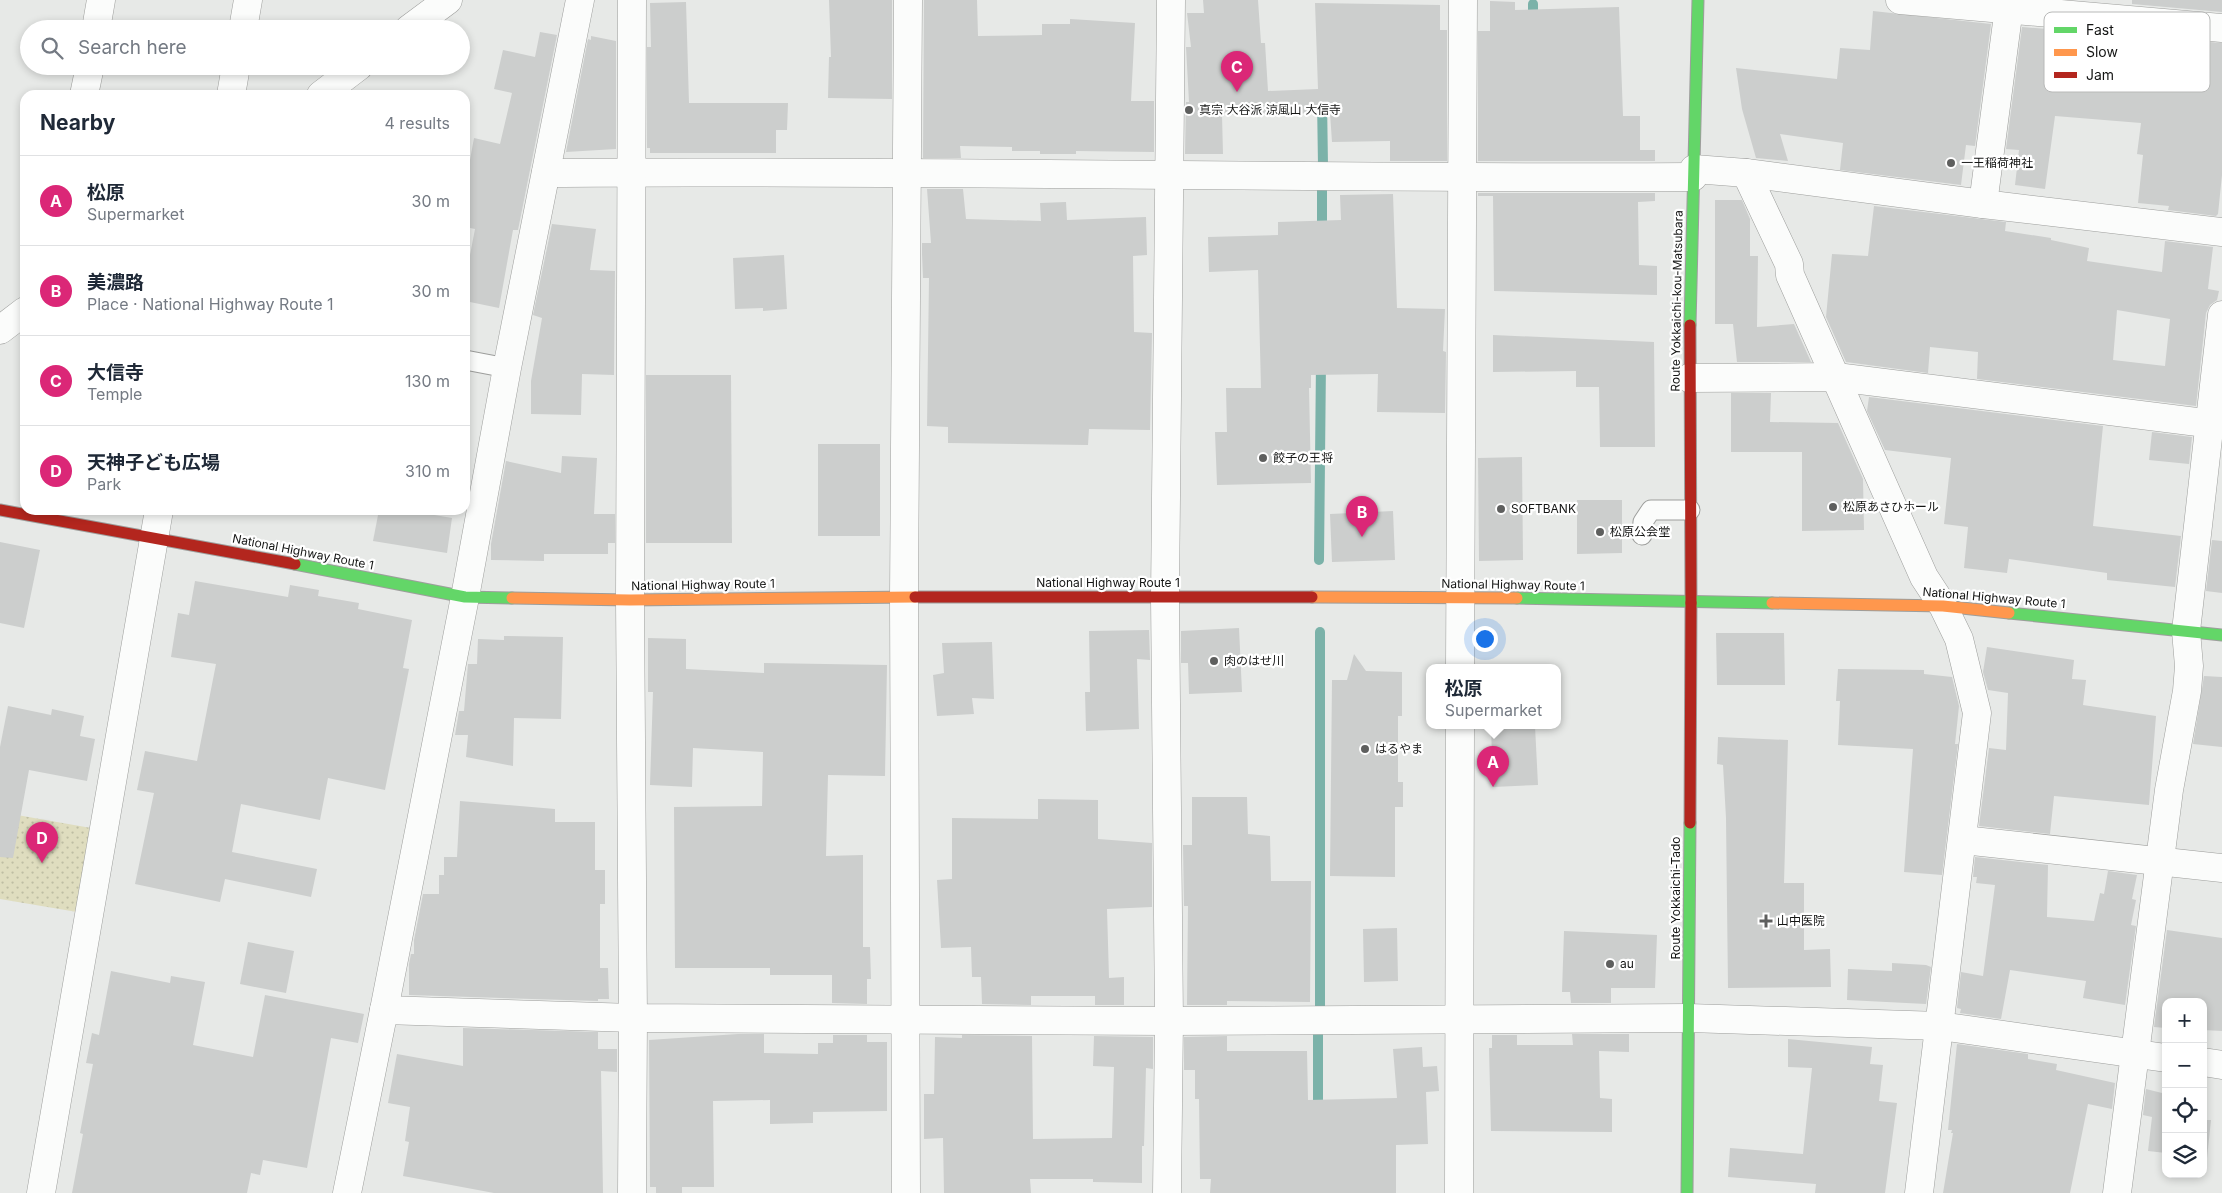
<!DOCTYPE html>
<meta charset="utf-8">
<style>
:root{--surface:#fff;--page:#f2f2f3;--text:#1f2937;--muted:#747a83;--line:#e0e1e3;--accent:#db2777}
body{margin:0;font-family:Inter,"Noto Sans JP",sans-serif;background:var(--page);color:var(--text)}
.controls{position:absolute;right:15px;bottom:15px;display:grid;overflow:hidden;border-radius:10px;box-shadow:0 2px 8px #0003}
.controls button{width:45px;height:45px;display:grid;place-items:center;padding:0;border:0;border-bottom:1px solid var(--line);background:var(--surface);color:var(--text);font:25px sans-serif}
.you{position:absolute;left:1484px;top:638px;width:18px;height:18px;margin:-12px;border:4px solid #fff;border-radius:50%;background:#1a73e8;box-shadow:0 0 0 8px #1a73e833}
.badge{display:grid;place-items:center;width:32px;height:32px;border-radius:50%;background:var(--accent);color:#fff;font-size:16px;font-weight:700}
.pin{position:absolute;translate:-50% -41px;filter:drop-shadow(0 1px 2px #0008)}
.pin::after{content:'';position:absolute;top:26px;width:18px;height:15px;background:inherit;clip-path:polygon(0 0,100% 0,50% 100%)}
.popup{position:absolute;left:1426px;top:664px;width:135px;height:65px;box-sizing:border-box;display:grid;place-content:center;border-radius:10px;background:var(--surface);filter:drop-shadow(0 1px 4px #0005);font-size:16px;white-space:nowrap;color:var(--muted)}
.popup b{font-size:19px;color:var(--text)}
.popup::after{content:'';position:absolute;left:50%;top:100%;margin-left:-10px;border:10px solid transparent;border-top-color:var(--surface)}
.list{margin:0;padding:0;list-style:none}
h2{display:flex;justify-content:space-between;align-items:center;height:65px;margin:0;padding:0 20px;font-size:21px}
h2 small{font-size:16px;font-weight:400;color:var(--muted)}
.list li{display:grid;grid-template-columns:32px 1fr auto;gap:15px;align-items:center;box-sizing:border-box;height:90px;padding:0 20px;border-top:1px solid var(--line)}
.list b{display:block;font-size:19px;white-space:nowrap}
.list p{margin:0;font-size:16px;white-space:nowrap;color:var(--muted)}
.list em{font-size:16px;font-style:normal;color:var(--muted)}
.icon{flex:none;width:28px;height:28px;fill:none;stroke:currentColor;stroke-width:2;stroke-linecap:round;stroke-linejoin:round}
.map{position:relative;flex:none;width:2222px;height:1193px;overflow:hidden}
.search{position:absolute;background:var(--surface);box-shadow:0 2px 8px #0003;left:20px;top:20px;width:450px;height:55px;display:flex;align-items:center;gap:12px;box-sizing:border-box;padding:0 18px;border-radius:28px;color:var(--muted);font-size:19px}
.panel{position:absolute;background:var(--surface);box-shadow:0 2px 8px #0003;left:20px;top:90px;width:450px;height:425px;border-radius:15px}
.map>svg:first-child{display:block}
</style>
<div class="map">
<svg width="2222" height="1193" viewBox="0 0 2222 1193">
<defs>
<pattern id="park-dots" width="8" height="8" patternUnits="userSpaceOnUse" patternTransform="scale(1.25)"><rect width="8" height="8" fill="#dfddbf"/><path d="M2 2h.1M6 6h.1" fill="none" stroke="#bebda3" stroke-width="1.8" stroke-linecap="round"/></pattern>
</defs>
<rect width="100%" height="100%" fill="#e7e9e7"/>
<!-- park -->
<polygon fill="url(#park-dots)" points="0,812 91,828 77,912 0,899"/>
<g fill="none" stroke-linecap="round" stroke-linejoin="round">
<!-- stream -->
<g stroke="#7bb2a9" stroke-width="10">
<polyline points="1533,23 1533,4"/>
<polyline points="1322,99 1323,166"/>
<polyline points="1322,235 1322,190"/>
<polyline points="1319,560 1321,361"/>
<polyline points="1320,1008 1320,632"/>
<polyline points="1318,1034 1318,1112"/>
</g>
</g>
<!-- building -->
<g fill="#cccecd" fill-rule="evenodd">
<polygon points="829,0 892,0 892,99 828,98 829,57 831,57"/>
<polygon points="924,0 977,0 978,36 1042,35 1042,24 1070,24 1070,19 1135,23 1131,101 1154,101 1154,152 1076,151 1076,154 1040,154 1040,151 1012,151 1012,147 960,146 961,158 923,158"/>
<polygon points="1203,0 1258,0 1261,43 1265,43 1268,91 1318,89 1315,3 1440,5 1440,30 1447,30 1447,161 1390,161 1390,141 1332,142 1330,113 1222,115 1223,154 1185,154 1186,102 1189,102 1186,47 1191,47 1187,13 1204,13"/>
<polygon points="2132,0 2222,0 2222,12 2132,4"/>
<polygon points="1490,1 1515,2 1515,10 1619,7 1623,116 1640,116 1640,150 1655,150 1655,161 1478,161 1478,31 1490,31"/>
<polygon points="686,2 689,103 788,103 787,130 776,130 776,153 650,153 650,148 647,148 647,47 651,47 650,3"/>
<polygon points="1873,11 1991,24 1975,146 1966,145 1961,185 1840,170 1843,143 1780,134 1788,161 1756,158 1742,109 1736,68 1837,79 1840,48 1870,50"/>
<polygon points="2022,27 2222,43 2222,175 2218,214 2216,216 2168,210 2169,206 2138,203 2143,155 2137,154 2141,123 2055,116 2045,189 2015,185 2019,150 2006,149"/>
<polygon points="540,32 557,35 518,230 513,230 499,308 465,301 465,281 475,229 465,227 465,187 474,138 500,144 512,93 494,89 503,50 535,57"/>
<polygon points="591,36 616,41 616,149 566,152 588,39 591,40"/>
<polygon points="927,189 963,189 966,219 1041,221 1040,203 1066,202 1067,220 1146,217 1147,255 1133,256 1134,332 1152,333 1150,430 1089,429 1088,445 948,443 948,427 927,426 929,278 923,278 922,254 922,243 931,243"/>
<polygon points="1478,193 1655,193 1655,201 1638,202 1639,265 1657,266 1657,295 1494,291 1493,196 1478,196"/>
<polygon points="1393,194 1397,308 1445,309 1443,351 1446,352 1445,413 1377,412 1378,374 1311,375 1311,388 1309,388 1311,483 1217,485 1215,432 1227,432 1226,388 1261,388 1258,270 1209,272 1208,237 1278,235 1278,222 1341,220 1340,195"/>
<polygon points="1715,200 1742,200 1750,219 1750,256 1758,256 1757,327 1794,324 1811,362 1737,362 1733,324 1715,324"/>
<path d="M1874 206 2006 222 2005 231 2051 238V240L2089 248 2087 261 2162 272 2165 241 2213 247 2208 289 2219 291 2217 300 2210 305 2206 313 2196 406 1977 379 1978 352 1930 347 1928 373 1846 362 1826 317 1832 254 1868 256ZM2117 310 2170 319 2165 366 2113 360Z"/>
<polygon points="552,224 596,229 590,270 615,271 614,375 582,374 581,415 531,414 531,381 542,318 533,315"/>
<polygon points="784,255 787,309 763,311 763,308 735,309 733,258"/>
<polygon points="1493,335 1654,342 1655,447 1600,447 1599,387 1576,387 1576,371 1493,372"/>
<polygon points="646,375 731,375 732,543 646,543"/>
<polygon points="1731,393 1771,393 1770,422 1838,423 1863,479 1864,530 1802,531 1802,452 1731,452"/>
<polygon points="1869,397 2103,426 2093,526 2181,536 2175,587 2107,580 2107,573 2009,559 2007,573 1964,568 1968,527 1944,524 1951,458 1885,450 1867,411"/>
<polygon points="2152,432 2192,437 2189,464 2149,460"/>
<rect x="818" y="444" width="62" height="92"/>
<polygon points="562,456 597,458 594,514 615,514 615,543 608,543 608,554 544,554 544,561 491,560 491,544 506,461 561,473"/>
<polygon points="1522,457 1523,560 1479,561 1478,458"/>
<polygon points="1577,500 1622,500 1622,553 1577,554"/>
<polygon points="379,510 405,510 452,518 447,553 373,541"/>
<polygon points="1393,511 1395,560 1332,562 1330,514"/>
<polygon points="2212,540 2222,541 2222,593 2206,591"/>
<polygon points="0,542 40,550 24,628 0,623"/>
<polygon points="195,581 288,597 290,585 319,590 318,596 359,603 358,609 412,620 403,668 409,669 385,790 328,778 320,820 241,804 232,852 317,869 311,897 225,879 220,902 135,884 154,793 137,790 145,751 197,761 216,664 171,657 178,613 189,615"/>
<polygon points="1239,628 1242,692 1189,694 1188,663 1181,663 1181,631"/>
<polygon points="1149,630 1150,660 1137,659 1139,729 1086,731 1085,692 1090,692 1089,631"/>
<polygon points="1716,633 1784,633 1785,685 1717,685"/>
<polygon points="504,636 563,637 561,719 514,718 513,766 466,757 468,735 455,735 459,711 464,711 468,664 477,664 478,639 504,640"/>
<polygon points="648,638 686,639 686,669 764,673 764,663 887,665 885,776 828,775 826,856 863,855 863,947 870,947 871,979 867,979 867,1004 832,1003 832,975 770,975 770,968 675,968 674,807 762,806 763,752 693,748 692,787 650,785 653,692 648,692"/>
<polygon points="992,642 994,699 972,698 974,714 937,716 933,675 944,673 942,643"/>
<polygon points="1987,647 2074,660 2072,679 2086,680 2083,705 2156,716 2149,805 2054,796 2050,834 1979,826 1989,748 2006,750 2008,693 1988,690 1983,672"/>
<polygon points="1354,654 1366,671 1402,672 1402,716 1398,716 1398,782 1403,782 1403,807 1395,807 1395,877 1330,876 1332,680 1347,680"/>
<polygon points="1838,669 1924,670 1924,674 1952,677 1959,706 1955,744 1958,744 1942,875 1904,872 1913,749 1838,745 1840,701 1836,701"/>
<polygon points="2204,676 2222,677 2222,747 2193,744"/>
<polygon points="8,706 51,715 52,709 84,716 80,736 95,739 87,781 29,770 13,858 0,857 0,747"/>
<polygon points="1491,726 1535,726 1538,785 1493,787"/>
<polygon points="1718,737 1788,740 1784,883 1804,883 1804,950 1830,949 1831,987 1728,988 1726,818 1723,765 1717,764"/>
<polygon points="1192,797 1247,797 1248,834 1270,836 1271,881 1311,881 1310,1002 1227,1001 1227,1005 1187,1005 1188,906 1184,906 1183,845 1192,845"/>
<polygon points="1038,799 1098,800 1098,839 1152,843 1152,907 1107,909 1109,978 1124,977 1124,1005 1095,1005 1095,996 1031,996 1031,1005 982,1004 981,977 972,977 971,947 941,948 937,880 952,879 952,818 1038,819"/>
<polygon points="460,801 555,809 555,822 595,822 595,870 605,870 605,904 600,904 600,968 608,968 609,999 598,999 598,1001 409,995 409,964 411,954 414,954 414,940 423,894 439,894 439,875 444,875 444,857 457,857"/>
<polygon points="1975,857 2048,865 2047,917 2094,921 2100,893 2104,894 2108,871 2137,875 2132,899 2136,900 2131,925 2136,926 2125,1005 2083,998 2086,981 2010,970 2001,1019 1960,1013 1961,1009 1957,1008 1961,972 1983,976 1995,885 1976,883 1977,877 1973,877"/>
<polygon points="1397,928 1398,981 1364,982 1363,929"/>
<polygon points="2167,930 2222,938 2222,1031 2203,1030 2203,1002 2166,1002 2166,1028 2154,1027"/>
<polygon points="1564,931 1657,935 1655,988 1611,988 1611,1003 1571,1003 1570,992 1562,992"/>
<polygon points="248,942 294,951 286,993 240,984"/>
<polygon points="1892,963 1926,965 1931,967 1926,1004 1847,1000 1848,969 1892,971"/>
<polygon points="111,971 170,983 171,976 205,982 193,1045 253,1057 265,995 364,1014 358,1043 331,1038 307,1168 263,1160 260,1175 251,1173 247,1193 72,1193 83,1134 80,1133 93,1064 86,1063 92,1033 99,1035"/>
<polygon points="463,1028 598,1032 598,1049 617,1049 617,1072 601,1071 603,1193 494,1193 403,1176 409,1142 405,1141 410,1107 388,1103 397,1054 463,1066"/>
<polygon points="738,1034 764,1034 764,1053 818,1054 818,1043 833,1043 833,1035 867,1035 867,1042 887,1042 887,1111 813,1112 813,1123 770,1124 770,1100 713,1101 714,1187 682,1187 682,1193 656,1193 656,1187 650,1187 649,1040"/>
<polygon points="1572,1034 1629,1034 1629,1052 1599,1051 1600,1098 1612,1099 1612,1132 1491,1131 1489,1048 1492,1048 1492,1035 1517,1035 1517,1045 1573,1045"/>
<polygon points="962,1035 1032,1036 1033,1139 1112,1138 1114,1067 1093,1066 1094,1036 1153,1037 1153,1069 1146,1068 1144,1146 1142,1146 1142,1183 1093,1182 1093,1179 1030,1179 1031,1193 944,1193 943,1138 924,1139 924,1094 934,1094 935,1037 962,1038"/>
<polygon points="1227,1036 1227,1051 1307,1051 1308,1100 1397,1098 1393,1049 1422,1047 1423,1067 1437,1066 1439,1091 1426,1092 1428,1144 1396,1145 1396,1193 1210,1193 1211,1179 1200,1179 1199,1099 1195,1099 1195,1070 1184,1070 1184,1037"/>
<polygon points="1788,1039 1872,1047 1870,1064 1883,1065 1879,1101 1897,1103 1885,1193 1815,1193 1816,1184 1728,1177 1730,1148 1803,1154 1812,1068 1788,1067"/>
<polygon points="1957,1044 2028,1054 2028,1059 2057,1064 2056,1070 2115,1083 2112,1109 2088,1104 2070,1193 1943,1193 1953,1133 1951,1133 1952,1130 1948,1130"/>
<polygon points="2146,1089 2166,1094 2166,1153 2148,1151 2152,1117 2143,1115"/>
<polygon points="2203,1120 2211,1120 2207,1158 2203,1157"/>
</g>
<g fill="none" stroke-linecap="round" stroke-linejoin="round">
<defs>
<g id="lane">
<polyline points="465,360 507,368"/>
<polyline points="1642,535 1643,522 1651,510 1690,510"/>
</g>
<g id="street">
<polyline points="1900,0 2222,28"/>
<polyline points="96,29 101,0"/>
<polyline points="243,29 248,0"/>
<polyline points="409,29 448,0"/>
<polyline points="84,95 90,66"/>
<polyline points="231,95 236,66"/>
<polyline points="321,95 359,66"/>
<polyline points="1694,169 1746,173 1983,204 2222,232"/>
<path d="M546 173C929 170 1311 179 1693 177"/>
<polyline points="1746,173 1789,264 1790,275 1924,577 1943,606 1959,639 1977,713 1919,1193"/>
<polyline points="1983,204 2010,0"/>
<polyline points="0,330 25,311"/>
<polyline points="1689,378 1836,377 2222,425"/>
<polyline points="1460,668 1463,0"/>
<polyline points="1963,840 2222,868"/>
<polyline points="384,1010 633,1018 1169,1021 1689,1018 1940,1026 2166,1058"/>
<polyline points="2203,1062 2222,1065"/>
<polyline points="41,1193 159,510"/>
<polyline points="347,1193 384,1010 465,597 507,368 580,0"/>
<polyline points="632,1193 633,1018 630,600 632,0"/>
<polyline points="906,1193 904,597 908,0"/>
<polyline points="1167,1193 1169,1021 1165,597 1171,0"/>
<polyline points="1459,1193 1460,726"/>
<polyline points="2117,1193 2169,790 2187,691 2189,666 2186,631 2222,315"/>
</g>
<g id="fast">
<polyline points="1690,325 1698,0"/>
<polyline points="295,564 465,597 512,598"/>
<polyline points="1517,598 1772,603"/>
<polyline points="2009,613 2222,635"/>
<polyline points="1687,1193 1690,823"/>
</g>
<g id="slow">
<polyline points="1312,597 1517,598"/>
<polyline points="512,598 630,600 915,597"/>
<polyline points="1772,603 1943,606 2009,613"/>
</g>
<g id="jam">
<polyline points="1690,325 1691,603"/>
<polyline points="0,510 295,564"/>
<polyline points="915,597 1312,597"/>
<polyline points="1690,823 1691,603"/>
</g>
</defs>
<!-- lane casing -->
<use href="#lane" stroke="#9d9e9c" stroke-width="21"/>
<!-- street casing -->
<use href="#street" stroke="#9d9e9c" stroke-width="29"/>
<!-- fast casing -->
<use href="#fast" stroke="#9d9e9c" stroke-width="13"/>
<!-- slow casing -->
<use href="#slow" stroke="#9d9e9c" stroke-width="13"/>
<!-- jam casing -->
<use href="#jam" stroke="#9d9e9c" stroke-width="13"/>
<!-- lane -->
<use href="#lane" stroke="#fbfcfb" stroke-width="19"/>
<!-- street -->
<use href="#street" stroke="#fbfcfb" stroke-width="28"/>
<!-- fast -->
<use href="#fast" stroke="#63d668" stroke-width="11"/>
<!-- slow -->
<use href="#slow" stroke="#ff974d" stroke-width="11"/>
<!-- jam -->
<use href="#jam" stroke="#b3261e" stroke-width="11"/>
</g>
<!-- markers -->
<g fill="#5e5f5e" stroke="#fff" stroke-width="2">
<circle cx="1189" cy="110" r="5"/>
<circle cx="1951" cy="163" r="5"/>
<circle cx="1263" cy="458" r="5"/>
<circle cx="1833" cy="507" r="5"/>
<circle cx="1501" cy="509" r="5"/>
<circle cx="1600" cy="532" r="5"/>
<circle cx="1214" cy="661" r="5"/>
<circle cx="1365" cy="749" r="5"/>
<path d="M1763.5 913.5h5v5h5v5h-5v5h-5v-5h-5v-5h5z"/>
<circle cx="1610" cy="964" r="5"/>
</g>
<g text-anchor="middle" stroke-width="4.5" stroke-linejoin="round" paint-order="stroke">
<!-- poi labels -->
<g font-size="12" fill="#141514" stroke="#fff" text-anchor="start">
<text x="1199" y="114">真宗 大谷派 涼風山 大信寺</text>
<text x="1961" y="167">一王稲荷神社</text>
<text x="1273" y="462">餃子の王将</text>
<text x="1843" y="511">松原あさひホール</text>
<text x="1511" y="513">SOFTBANK</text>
<text x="1610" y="536">松原公会堂</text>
<text x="1224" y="665">肉のはせ川</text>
<text x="1375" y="753">はるやま</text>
<text x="1777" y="925">山中医院</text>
<text x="1620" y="968">au</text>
</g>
<!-- street labels -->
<g font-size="12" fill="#141514" stroke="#fff">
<text transform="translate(1677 301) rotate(-89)" y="4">Route Yokkaichi-kou-Matsubara</text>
<text transform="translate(303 552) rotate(11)" y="4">National Highway Route 1</text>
<text x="1108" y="587">National Highway Route 1</text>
<text transform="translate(703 585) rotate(-1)" y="4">National Highway Route 1</text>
<text transform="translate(1513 585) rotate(1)" y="4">National Highway Route 1</text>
<text transform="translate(1994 598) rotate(5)" y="4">National Highway Route 1</text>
<text transform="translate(1676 898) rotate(-90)" y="4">Route Yokkaichi-Tado</text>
</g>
</g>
<!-- legend -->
<rect x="2044" y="12" width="166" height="80" rx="8" fill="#fff" stroke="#b8b9b8" stroke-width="1"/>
<rect x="2054" y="27" width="23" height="6" fill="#63d668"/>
<rect x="2054" y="49" width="23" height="7" fill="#ff974d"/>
<rect x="2054" y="72" width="23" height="6" fill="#b3261e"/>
<g font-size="14" fill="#141514">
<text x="2086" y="35">Fast</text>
<text x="2086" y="57">Slow</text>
<text x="2086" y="80">Jam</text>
</g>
</svg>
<div class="controls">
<button>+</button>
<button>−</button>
<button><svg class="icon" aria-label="locate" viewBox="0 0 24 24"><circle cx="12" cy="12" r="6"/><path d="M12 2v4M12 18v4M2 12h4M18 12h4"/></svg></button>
<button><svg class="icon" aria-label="layers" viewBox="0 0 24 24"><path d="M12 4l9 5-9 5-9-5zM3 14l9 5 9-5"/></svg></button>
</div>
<div class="you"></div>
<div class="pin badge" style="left:1493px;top:787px">A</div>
<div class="popup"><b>松原</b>Supermarket</div>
<div class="pin badge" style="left:1362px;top:537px">B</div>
<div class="pin badge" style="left:1237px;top:92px">C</div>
<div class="pin badge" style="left:42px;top:863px">D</div>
<div class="search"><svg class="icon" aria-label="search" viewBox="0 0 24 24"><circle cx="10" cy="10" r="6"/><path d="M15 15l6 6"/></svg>Search here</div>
<section class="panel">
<h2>Nearby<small>4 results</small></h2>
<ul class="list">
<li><span class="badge">A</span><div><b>松原</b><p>Supermarket</p></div><em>30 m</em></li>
<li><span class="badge">B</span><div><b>美濃路</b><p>Place · National Highway Route 1</p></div><em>30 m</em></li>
<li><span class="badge">C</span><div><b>大信寺</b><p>Temple</p></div><em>130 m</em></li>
<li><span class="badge">D</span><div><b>天神子ども広場</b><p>Park</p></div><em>310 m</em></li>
</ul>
</section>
</div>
